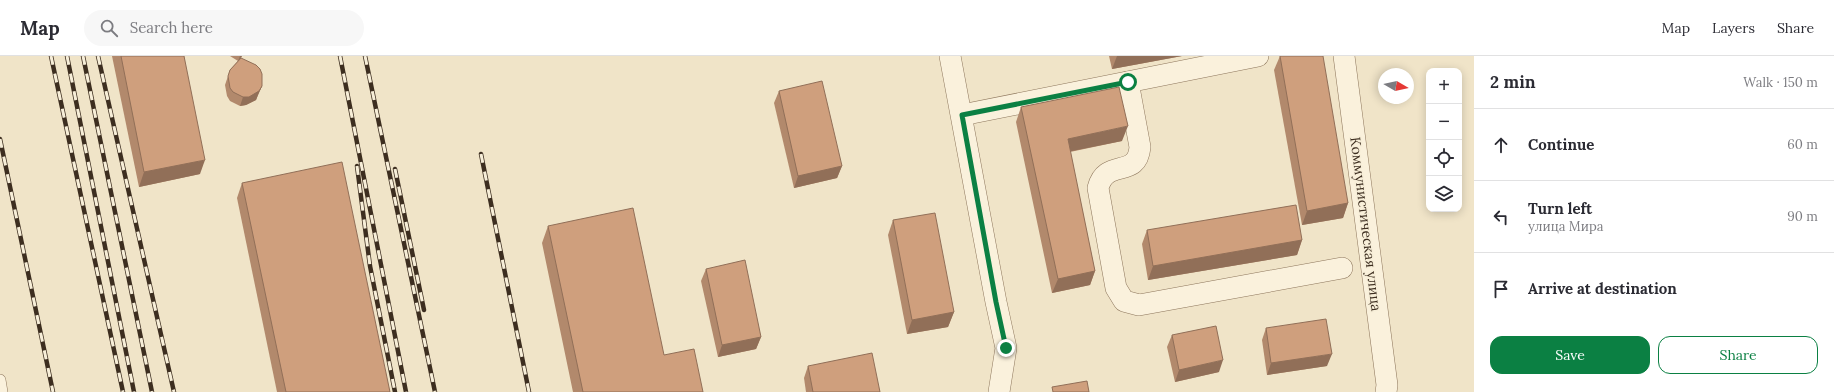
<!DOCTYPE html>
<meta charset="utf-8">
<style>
:root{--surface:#fff;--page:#f7f7f7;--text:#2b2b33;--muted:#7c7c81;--line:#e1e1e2;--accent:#0b8043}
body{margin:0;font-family:Lora,serif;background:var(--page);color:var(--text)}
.controls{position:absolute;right:12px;top:12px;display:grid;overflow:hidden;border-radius:8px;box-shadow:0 2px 10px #0003}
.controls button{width:36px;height:36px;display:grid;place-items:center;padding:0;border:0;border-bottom:1px solid var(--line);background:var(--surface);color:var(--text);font:20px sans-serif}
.compass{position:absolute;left:1378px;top:12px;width:36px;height:36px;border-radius:50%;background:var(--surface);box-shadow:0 2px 10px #0003;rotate:99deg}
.stop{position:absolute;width:12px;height:12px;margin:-9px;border:3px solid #0b8043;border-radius:50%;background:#fff}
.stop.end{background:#0b8043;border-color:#fff;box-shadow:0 1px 4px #0008}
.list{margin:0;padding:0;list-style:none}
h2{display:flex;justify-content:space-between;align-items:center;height:52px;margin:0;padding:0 16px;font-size:17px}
h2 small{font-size:13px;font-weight:400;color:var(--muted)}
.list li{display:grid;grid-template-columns:26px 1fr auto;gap:12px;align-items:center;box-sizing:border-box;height:72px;padding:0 16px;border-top:1px solid var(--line)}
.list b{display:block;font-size:15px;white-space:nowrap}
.list p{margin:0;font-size:13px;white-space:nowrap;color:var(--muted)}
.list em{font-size:13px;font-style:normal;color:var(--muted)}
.actions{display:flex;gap:8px;padding:12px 16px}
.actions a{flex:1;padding:9px 0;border:1px solid var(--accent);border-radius:12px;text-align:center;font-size:14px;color:var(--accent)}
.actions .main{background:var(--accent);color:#fff}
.icon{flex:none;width:22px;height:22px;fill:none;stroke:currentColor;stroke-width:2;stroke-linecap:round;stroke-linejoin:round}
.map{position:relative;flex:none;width:1474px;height:336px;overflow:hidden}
header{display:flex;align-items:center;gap:24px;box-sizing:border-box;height:56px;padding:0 20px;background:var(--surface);border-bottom:1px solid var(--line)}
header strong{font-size:19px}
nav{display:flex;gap:22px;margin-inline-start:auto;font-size:14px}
.search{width:280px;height:36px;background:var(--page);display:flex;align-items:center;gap:10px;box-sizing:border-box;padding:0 14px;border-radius:22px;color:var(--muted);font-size:15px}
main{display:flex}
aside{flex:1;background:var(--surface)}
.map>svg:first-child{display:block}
</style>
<header>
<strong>Map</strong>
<div class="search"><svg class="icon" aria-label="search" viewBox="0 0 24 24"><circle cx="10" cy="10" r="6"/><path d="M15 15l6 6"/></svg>Search here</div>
<nav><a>Map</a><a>Layers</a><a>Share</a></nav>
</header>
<main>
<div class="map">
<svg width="1474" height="336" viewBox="0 0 1474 336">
<rect width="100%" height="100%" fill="#f0e4c8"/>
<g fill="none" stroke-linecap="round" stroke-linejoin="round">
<defs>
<polyline id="lane" points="0,324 2,336"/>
<g id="street">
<polyline points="950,0 996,246 1006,292 999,336"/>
<polyline points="1344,0 1387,329 1386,336"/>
<path d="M1128 26 1140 91C1137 124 1106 101 1098 132L1116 232 1124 245 1139 249 1342 212"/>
<polyline points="962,59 1258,0"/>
</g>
</defs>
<!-- lane casing -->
<use href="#lane" stroke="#8d765c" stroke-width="12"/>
<!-- street casing -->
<use href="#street" stroke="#8d765c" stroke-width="22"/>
<!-- lane -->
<use href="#lane" stroke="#faf1dc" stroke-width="11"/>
<!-- street -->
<use href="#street" stroke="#faf1dc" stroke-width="21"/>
<defs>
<g id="rail">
<polyline points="51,0 123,336"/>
<polyline points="67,0 134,336"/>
<polyline points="83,0 152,336"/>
<polyline points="98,0 174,336"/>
<polyline points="340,0 406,336"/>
<polyline points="365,0 435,336"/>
<polyline points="0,83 53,336"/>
<polyline points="481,98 529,336"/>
<polyline points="357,110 370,210 395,336"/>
<polyline points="395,113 424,254"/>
</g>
</defs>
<!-- rail casing -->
<use href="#rail" stroke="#3d2e20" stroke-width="4.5"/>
<!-- rail -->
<use href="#rail" stroke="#f7eed8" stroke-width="3" stroke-dasharray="9" stroke-linecap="butt"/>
</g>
<!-- wall -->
<g fill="#b2896c">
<polygon points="112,0 184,0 200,118 139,131"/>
<polygon points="230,0 242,0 241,2 262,30 258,39 256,44 246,49 240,50 230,45 227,40 225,29 230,14 238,5"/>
<polygon points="1109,0 1182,0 1112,13"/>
<polygon points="1280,0 1348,147 1343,162 1302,169 1274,14"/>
<polygon points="779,35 842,110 837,122 794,132 774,47"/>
<polygon points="1021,51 1122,85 1070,96 1095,215 1090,229 1052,237 1016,66"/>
<polygon points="242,127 390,336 277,336 237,142"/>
<polygon points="893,164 954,256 948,271 907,278 888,179"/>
<polygon points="548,170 664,299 703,336 573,336 542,187"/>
<polygon points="1147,174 1302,184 1297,199 1148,224 1142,188"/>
<polygon points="706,213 761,281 756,293 718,301 701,225"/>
<polygon points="1266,272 1327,310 1267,319 1262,284"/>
<polygon points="1172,279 1219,316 1175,326 1167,291"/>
<polygon points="808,310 880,336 806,336 804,322"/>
</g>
<!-- shaded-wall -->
<g fill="#916f58">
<polygon points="240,0 242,0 238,5"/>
<polygon points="1117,0 1182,0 1112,13"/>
<polygon points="262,30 258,39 256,44 246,49 240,50 243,41"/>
<polygon points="1128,70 1122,85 1062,97 1068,83"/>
<polygon points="205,104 200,118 139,131 144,116"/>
<polygon points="842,110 837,122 794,132 798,120"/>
<polygon points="1348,147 1343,162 1302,169 1307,155"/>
<polygon points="1302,184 1297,199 1148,224 1153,210"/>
<polygon points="1095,215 1090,229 1052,237 1058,223"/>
<polygon points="954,256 948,271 907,278 912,264"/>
<polygon points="761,281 756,293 718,301 722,289"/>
<polygon points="1332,298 1327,310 1267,319 1271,307"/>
<polygon points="1223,304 1219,316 1175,326 1179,314"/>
</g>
<!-- building -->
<g fill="#cf9f7d" stroke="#916f58">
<polygon points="121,0 184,0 205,104 144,116"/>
<polygon points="1280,0 1323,0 1348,147 1307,155"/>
<polygon points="241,2 256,9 260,13 262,18 262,30 259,35 249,41 243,41 233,36 230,32 228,20 230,14"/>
<polygon points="822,25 842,110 798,120 779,35"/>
<polygon points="1119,31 1128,70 1068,83 1095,215 1058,223 1021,51"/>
<polygon points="342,106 390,336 286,336 242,127"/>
<polygon points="1296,149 1302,184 1153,210 1147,174"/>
<polygon points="633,152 664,299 694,293 703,336 583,336 548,170"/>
<polygon points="935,157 954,256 912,264 893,164"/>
<polygon points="745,204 761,281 722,289 706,213"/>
<polygon points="1326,263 1332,298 1271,307 1266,272"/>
<polygon points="1216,270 1223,304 1179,314 1172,279"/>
<polygon points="872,297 880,336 813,336 808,310"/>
<polygon points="1087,325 1089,336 1053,336 1052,331"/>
</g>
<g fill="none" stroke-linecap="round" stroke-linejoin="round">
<!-- route -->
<polyline stroke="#0b8043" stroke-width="5" points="1006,292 996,246 962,59 1128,26"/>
</g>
<g text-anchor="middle" stroke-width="3" stroke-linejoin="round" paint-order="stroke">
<!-- street labels -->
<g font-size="14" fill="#3d2e20" stroke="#f7eed8">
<text transform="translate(1366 168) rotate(83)" y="5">Коммунистическая улица</text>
</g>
</g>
</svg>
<div class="controls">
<button>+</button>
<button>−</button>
<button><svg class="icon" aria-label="locate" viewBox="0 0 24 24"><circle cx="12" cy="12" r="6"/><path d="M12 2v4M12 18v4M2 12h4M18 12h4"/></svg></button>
<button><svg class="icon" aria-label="layers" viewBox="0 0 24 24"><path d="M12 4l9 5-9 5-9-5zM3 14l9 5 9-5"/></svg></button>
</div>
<svg class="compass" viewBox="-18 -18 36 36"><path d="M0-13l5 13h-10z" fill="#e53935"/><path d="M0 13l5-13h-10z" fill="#7c7c81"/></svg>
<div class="stop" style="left:1128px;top:26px"></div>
<div class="stop end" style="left:1006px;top:292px"></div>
</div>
<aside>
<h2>2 min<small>Walk · 150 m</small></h2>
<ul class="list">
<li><svg class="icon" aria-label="ahead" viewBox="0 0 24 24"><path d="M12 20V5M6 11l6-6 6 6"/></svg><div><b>Continue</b></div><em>60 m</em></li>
<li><svg class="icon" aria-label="left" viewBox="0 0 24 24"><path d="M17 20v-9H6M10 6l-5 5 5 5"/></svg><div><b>Turn left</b><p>улица Мира</p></div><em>90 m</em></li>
<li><svg class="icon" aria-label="arrive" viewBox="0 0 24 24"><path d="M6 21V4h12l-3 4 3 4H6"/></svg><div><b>Arrive at destination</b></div></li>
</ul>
<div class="actions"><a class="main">Save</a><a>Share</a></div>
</aside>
</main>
